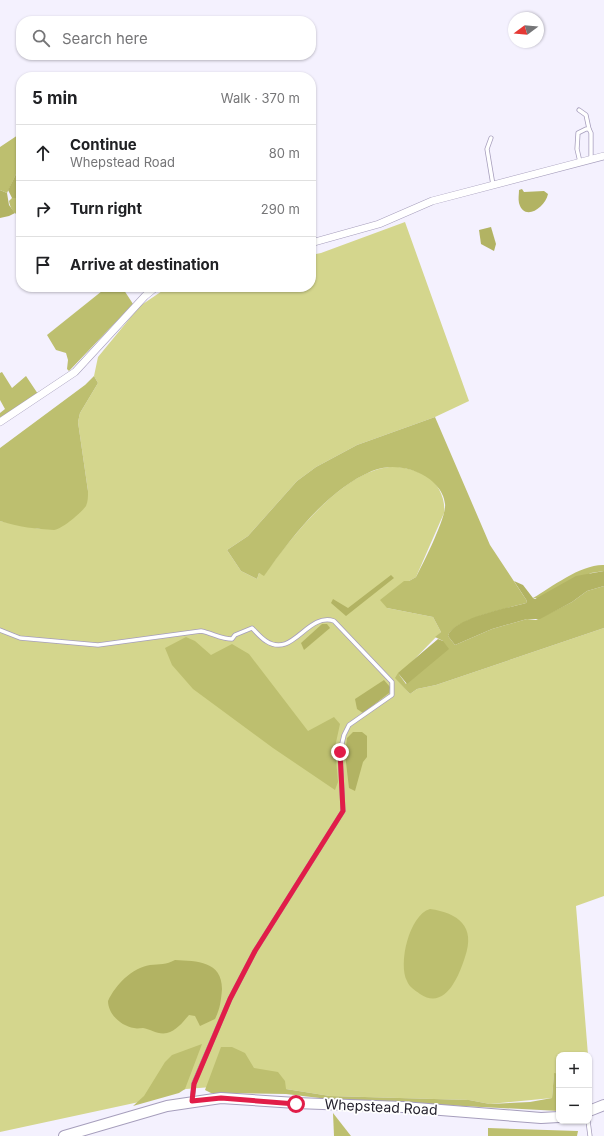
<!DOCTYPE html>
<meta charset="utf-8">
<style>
:root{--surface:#fff;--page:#f2f2f2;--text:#202124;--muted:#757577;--line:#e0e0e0}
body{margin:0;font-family:Inter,sans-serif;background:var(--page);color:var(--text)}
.controls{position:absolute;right:12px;bottom:12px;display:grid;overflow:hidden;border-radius:8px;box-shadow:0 1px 3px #0004}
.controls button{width:36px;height:36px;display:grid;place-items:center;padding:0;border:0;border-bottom:1px solid var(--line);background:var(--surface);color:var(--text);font:20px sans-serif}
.compass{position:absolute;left:508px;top:12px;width:36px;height:36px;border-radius:50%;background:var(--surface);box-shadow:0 1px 3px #0004;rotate:254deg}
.stop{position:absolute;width:12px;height:12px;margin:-9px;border:3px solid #e11d48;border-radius:50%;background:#fff}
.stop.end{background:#e11d48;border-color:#fff;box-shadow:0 1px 4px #0008}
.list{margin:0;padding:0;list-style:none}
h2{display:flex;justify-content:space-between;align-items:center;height:52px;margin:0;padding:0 16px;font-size:17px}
h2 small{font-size:13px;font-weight:400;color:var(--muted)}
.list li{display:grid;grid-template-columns:26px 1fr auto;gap:12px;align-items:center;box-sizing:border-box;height:56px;padding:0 16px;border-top:1px solid var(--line)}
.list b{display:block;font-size:15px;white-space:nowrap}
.list p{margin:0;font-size:13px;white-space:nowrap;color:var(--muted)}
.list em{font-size:13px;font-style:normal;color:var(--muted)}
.icon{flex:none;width:22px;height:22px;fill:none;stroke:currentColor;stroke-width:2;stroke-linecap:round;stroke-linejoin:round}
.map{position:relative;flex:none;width:604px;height:1136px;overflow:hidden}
.search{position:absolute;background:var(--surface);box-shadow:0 1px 3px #0004;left:16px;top:16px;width:300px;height:44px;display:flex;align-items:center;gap:10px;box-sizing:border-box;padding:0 14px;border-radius:16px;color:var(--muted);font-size:15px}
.panel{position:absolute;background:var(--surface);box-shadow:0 1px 3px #0004;left:16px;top:72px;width:300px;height:220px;border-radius:16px}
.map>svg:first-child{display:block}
</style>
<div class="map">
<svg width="604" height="1136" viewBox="0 0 604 1136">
<rect width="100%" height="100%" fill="#f4f1fe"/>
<!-- green -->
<path fill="#d4d68d" d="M405 222 469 401 435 417 357 445 316 467 297 481 248 536 227 550 241 571 257 579 259 573 264 575C290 539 342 471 390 467 402 466 414 470 425 475 438 482 446 499 444 513L416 577 409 581 387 608 433 617 441 632 396 678 410 694 417 689 436 685 604 628V896L576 906 588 1055H559V1074H554L552 1098 490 1104 469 1100 330 1096 286 1089 225 1086 186 1089 153 1099 0 1132V521L40 529H52L88 491 78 422 80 413 98 383 94 376 98 357 140 306 168 287H311V255L321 253Z"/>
<!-- forest -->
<g fill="#bdbf6f">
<polygon points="21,133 21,171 17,172 7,193 0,190 0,147"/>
<path d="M12 198H21V217C14 214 10 208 9 201Z"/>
<polygon points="107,287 122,287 133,304 69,371 67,369 68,360 66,353 56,350 47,335"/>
<polygon points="2,372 12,388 26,376 38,394 0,422 0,413 5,409 0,400 0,373"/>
<path d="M94 376 98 383 80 413 78 422 88 491C88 497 88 501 86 506 82 512 61 530 54 530 37 529 18 527 0 521V448L85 385Z"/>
<path d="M435 417 490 545 527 601 526 603C509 608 453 619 448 636L455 645 492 629 527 619 536 620 572 602 587 591 604 586V628L436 685 417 689 410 694 395 678 398 673 406 684 443 641 435 637 441 632 433 617 387 608 380 600 404 581H409L416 577C423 564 447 516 445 504 444 490 431 478 419 473 404 466 387 465 372 471 327 490 291 538 264 576L259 573 257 579 241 571 227 550 248 536 297 481 316 467 357 445Z"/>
<path d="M604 565V571L591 573 539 598H533C552 587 581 564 604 565Z"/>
<polygon points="186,637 195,641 211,655 232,644 249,654 308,731 334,717 340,724 335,747 338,782 335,790 273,748 193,689 172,665 165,648"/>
<path d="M430 909C458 913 476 926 465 957 459 976 445 1011 420 994 415 990 409 987 407 981 398 964 409 915 430 909Z"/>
<polygon points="202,1044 185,1089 179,1093 133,1106 144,1096 165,1062 172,1055"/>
<polygon points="221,1047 232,1047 245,1053 254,1068 278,1072 285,1081 286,1089 330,1096 469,1100 490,1104 530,1102 552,1098 554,1073 559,1074 559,1111 328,1099 286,1094 211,1093 205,1090"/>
<polygon points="333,1113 351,1136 334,1136"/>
<polygon points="488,1128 578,1131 577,1136 488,1136"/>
</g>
<!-- water -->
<g fill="#b2b363">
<polygon points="21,171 21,198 12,198 8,190 17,172"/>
<path d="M522 189 524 192 544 191 548 194C545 208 524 222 519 203 518 199 519 194 519 190Z"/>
<polygon points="0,190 7,193 9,205 15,213 9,216 0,218"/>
<polygon points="491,227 496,244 494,251 481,244 479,230"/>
<path d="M604 571V586L587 591 572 602 540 619H527L492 629 455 645 448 636C453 618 509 608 526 603L527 601 514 581 523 585 533 598 535 599 576 576Z"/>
<polygon points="391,575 394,578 346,616 331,603 333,599 348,608"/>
<polygon points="322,624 327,624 330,628 304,650 301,643"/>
<polygon points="438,639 443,641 449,649 407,684 398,673"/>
<polygon points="384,680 390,687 389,693 363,713 357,709 355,699"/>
<polygon points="353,732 362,732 367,736 367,757 363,762 355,791 349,788 345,754 347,738"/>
<path d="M175 960C197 961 222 961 222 989 221 1001 220 1009 215 1019L200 1026 195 1016 189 1015C183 1022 176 1031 167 1033 158 1035 150 1029 143 1028 140 1028 137 1029 134 1028 121 1026 108 1014 108 1001 116 984 132 968 150 965 160 964 166 965 175 960Z"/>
</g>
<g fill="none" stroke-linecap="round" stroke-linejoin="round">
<defs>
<g id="lane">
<polyline points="579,110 586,115 589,129"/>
<polyline points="491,138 487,149 493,185"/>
<polyline points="580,162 577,149 578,133 586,129 589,129 591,133 591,159"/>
<path d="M0 630 20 638 98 645 201 631C212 633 221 639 232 639L235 635 252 628C257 633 261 638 266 641 293 659 307 612 334 621L392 682V695L349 725 344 735 340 752 343 811 255 951 230 999 194 1083 192 1101"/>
<polyline points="588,1121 590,1136"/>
</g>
<g id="street">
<polyline points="311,243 379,224 432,201 604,156"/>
<polyline points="0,422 75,372 145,296 156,287"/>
</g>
<g id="secondary">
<polyline points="589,1111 604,1105"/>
<polyline points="64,1136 167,1106 221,1098 296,1103 403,1107 541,1118 559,1117"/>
</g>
</defs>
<!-- lane casing -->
<use href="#lane" stroke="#a69ebc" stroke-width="5"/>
<!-- street casing -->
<use href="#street" stroke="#a69ebc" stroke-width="8"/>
<!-- secondary casing -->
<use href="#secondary" stroke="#a69ebc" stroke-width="12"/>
<!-- lane -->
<use href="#lane" stroke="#fff" stroke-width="3.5"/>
<!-- street -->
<use href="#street" stroke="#fff" stroke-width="7"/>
<!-- secondary -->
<use href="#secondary" stroke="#fff" stroke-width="10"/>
</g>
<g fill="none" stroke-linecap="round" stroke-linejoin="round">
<!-- route -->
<polyline stroke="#e11d48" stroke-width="5" points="296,1104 221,1098 192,1101 194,1084 230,999 255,951 343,811 340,752"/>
</g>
<g text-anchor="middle" stroke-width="3.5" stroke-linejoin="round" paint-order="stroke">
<!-- street labels -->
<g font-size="14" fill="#25222e" stroke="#fff">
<text transform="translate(381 1107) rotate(3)" y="5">Whepstead Road</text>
</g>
</g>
</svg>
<div class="controls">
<button>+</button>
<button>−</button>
</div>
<svg class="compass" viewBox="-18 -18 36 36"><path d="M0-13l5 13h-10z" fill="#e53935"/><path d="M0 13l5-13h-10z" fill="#757577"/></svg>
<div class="stop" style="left:296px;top:1104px"></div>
<div class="stop end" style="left:340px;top:752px"></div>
<div class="search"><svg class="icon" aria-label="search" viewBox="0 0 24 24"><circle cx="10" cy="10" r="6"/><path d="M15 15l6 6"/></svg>Search here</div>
<section class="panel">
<h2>5 min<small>Walk · 370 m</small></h2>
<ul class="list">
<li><svg class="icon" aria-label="ahead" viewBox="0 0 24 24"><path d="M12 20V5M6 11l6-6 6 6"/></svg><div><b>Continue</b><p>Whepstead Road</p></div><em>80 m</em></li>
<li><svg class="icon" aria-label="right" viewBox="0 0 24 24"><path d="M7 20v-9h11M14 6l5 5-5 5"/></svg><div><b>Turn right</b></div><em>290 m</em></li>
<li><svg class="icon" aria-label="arrive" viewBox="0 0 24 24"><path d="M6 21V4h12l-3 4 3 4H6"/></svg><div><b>Arrive at destination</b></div></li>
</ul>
</section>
</div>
